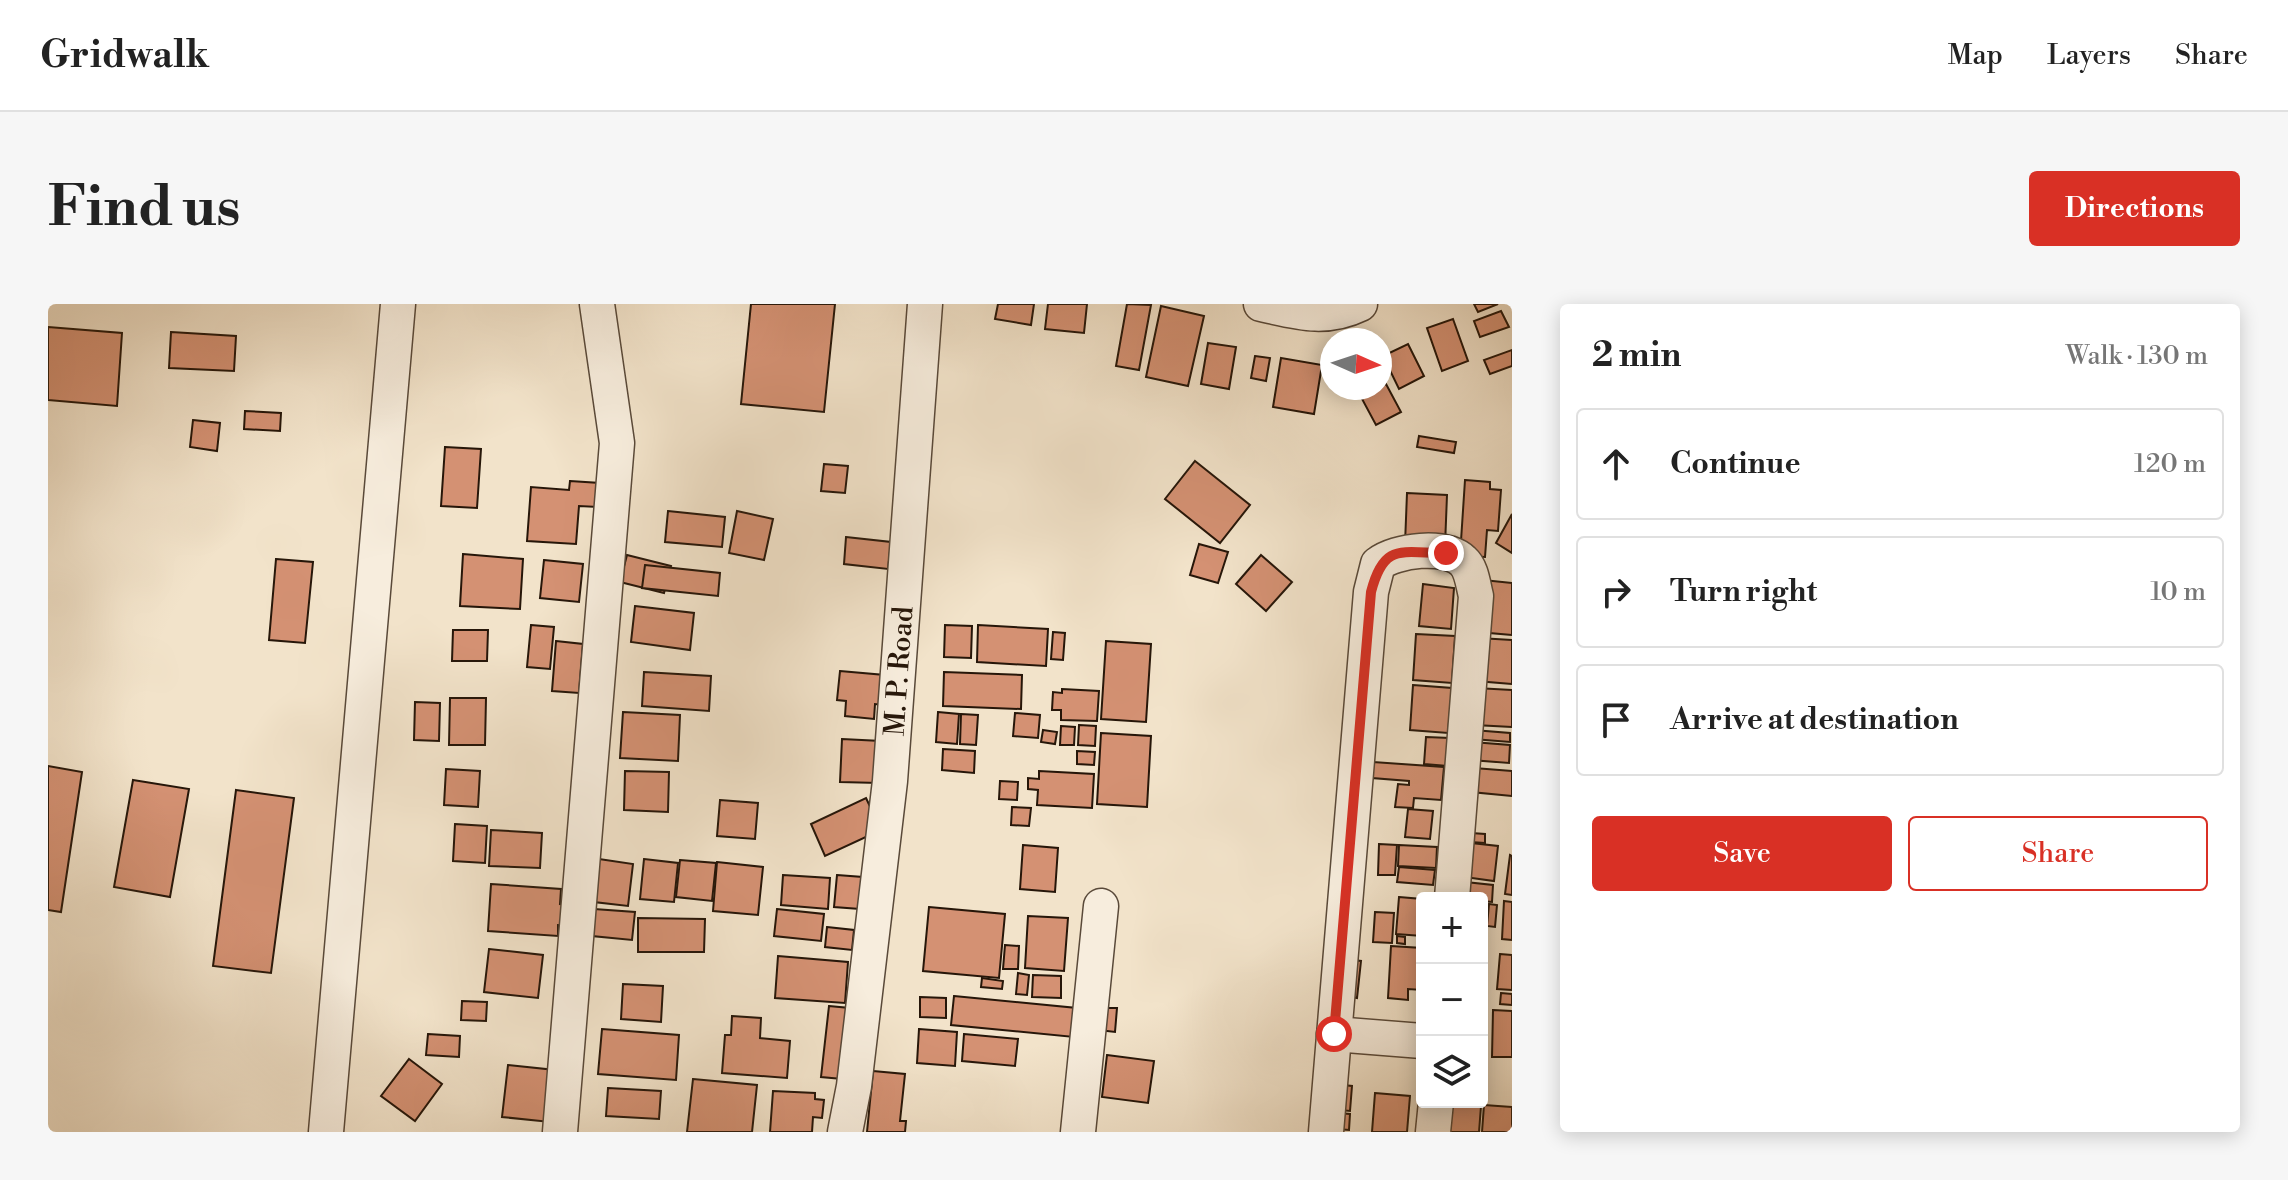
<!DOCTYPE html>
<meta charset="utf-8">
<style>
:root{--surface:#fff;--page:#f6f6f6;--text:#222;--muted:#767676;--line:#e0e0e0;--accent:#d93025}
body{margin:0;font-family:"Libre Bodoni",serif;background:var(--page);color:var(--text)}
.controls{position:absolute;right:24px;bottom:24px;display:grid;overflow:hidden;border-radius:8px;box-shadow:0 4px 20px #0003}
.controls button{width:72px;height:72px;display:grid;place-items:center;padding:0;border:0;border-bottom:2px solid var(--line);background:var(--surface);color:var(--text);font:40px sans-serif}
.compass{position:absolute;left:1272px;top:24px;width:72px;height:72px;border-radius:50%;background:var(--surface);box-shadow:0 4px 20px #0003;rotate:93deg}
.stop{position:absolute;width:24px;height:24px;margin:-18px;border:6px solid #d93025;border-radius:50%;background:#fff}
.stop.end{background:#d93025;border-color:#fff;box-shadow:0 2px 8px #0008}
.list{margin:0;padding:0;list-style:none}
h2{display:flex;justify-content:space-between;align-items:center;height:104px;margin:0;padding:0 32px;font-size:34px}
h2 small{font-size:26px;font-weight:400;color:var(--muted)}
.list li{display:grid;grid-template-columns:52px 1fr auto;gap:24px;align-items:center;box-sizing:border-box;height:112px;margin:0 16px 16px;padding:0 16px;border:2px solid var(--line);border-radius:8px}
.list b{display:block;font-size:30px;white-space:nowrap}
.list em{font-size:26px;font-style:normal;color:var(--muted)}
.actions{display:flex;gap:16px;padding:24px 32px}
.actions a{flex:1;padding:18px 0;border:2px solid var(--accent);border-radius:8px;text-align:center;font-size:28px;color:var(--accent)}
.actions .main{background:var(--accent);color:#fff}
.icon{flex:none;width:44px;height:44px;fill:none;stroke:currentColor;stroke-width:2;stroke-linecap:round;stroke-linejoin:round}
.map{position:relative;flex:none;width:1464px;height:828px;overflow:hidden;border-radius:8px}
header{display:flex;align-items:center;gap:48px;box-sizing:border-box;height:112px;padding:0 40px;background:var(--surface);border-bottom:2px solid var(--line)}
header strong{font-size:38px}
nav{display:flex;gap:44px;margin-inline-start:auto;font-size:28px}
.intro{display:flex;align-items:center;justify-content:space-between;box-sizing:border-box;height:192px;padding:0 48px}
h1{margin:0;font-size:56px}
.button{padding:20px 36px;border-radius:8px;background:var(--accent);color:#fff;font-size:28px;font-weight:700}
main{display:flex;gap:48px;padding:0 48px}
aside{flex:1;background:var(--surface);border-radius:8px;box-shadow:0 4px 20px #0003}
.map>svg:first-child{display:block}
</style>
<header>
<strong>Gridwalk</strong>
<nav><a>Map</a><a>Layers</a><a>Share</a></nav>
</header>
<div class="intro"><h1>Find us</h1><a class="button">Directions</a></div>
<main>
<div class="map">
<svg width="1464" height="828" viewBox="0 0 1464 828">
<rect width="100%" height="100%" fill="#f2e3ca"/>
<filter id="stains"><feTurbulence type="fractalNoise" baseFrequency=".0025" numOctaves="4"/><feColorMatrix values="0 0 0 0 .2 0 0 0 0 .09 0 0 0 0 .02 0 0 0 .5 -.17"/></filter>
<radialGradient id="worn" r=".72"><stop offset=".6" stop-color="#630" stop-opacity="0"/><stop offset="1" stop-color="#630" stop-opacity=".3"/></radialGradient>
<!-- building -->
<g fill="#d49173" stroke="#261609" stroke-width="2">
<polygon points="703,0 787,0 776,108 693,100"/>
<polygon points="950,0 986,0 983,21 947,15"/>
<polygon points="1000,0 1039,0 1036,29 997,25"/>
<polygon points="1079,0 1103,1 1091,66 1068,62"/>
<polygon points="1426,0 1450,0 1430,8"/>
<polygon points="1113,2 1156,12 1140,82 1098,73"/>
<polygon points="1453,7 1461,23 1432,33 1426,17"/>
<polygon points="1405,15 1420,57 1394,67 1379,24"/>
<polygon points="0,23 74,29 69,102 0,96"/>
<polygon points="123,28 188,32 186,67 121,64"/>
<polygon points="1160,39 1188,43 1181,85 1153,80"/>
<polygon points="1360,40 1376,72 1351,85 1335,52"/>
<polygon points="1464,46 1464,62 1442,70 1436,56"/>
<polygon points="1207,52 1222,54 1218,77 1203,74"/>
<polygon points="1233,54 1274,61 1266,110 1225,103"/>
<polygon points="1338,80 1353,108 1328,121 1313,93"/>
<polygon points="197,107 233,109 232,127 196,125"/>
<polygon points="145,116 172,119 169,147 142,143"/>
<polygon points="1371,132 1408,138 1406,149 1369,143"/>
<polygon points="397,143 433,145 429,204 393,202"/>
<polygon points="1147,157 1202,201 1172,239 1117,195"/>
<polygon points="776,160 800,162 797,189 773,187"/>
<polygon points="1417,176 1442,178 1442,185 1453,186 1450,227 1439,226 1437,253 1412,252"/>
<polygon points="522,177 552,179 550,203 531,202 528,240 479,237 483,183 521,186"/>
<polygon points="1359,189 1399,191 1397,242 1357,240"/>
<polygon points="620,207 677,213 674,243 617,238"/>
<polygon points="689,207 725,215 716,256 681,249"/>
<polygon points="1464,210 1464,249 1448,239"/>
<polygon points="798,233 843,238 840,265 796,260"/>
<polygon points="1151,240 1180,248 1170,279 1142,271"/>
<polygon points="415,250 475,255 472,305 412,302"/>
<polygon points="579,251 623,262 616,289 572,278"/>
<polygon points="1213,251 1244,278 1218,307 1188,280"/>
<polygon points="228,255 265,258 257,339 221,336"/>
<polygon points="496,256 535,260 531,298 492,294"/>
<polygon points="597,261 672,269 670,292 594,284"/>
<polygon points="1435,276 1464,279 1464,331 1430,328"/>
<polygon points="1375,280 1406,284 1403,325 1371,322"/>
<polygon points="587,302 646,309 642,346 583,338"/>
<polygon points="483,321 506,323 502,365 479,363"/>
<polygon points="897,321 924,322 923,354 896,353"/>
<polygon points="930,321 1000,325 998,362 929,358"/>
<polygon points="405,326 440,326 439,357 404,357"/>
<polygon points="1005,328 1017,329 1015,356 1003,355"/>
<polygon points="1368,330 1407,332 1404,379 1365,376"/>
<polygon points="1431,334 1464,336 1464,380 1428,377"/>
<polygon points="508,337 535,340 531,389 504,387"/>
<polygon points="1058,337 1103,340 1098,418 1053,415"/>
<polygon points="792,367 848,372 845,402 827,400 826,415 797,412 798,397 789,396"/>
<polygon points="596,368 663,372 661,407 594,402"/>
<polygon points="896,368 974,371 973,405 895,402"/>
<polygon points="1365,381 1404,384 1400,429 1362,426"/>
<polygon points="1428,384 1464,386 1464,423 1427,421"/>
<polygon points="1014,385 1051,387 1049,417 1013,416 1013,406 1004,406 1005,388 1014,389"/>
<polygon points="402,394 438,394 437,441 401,441"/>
<polygon points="367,398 392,399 391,437 366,436"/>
<polygon points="575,408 632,411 630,457 572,454"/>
<polygon points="890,408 911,410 909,440 888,438"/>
<polygon points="967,409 992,411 990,434 965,432"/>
<polygon points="913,410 930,411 928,441 912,440"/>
<polygon points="1031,421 1048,422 1047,442 1030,441"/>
<polygon points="1013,422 1027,423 1026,441 1012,441"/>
<polygon points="995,426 1009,428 1007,440 993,438"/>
<polygon points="1425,426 1462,429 1462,438 1425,435"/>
<polygon points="1053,429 1103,432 1099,503 1049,500"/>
<polygon points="1378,433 1402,434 1400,462 1376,460"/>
<polygon points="794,435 833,437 831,479 792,478"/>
<polygon points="1424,438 1462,441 1461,459 1423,456"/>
<polygon points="895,445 927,447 926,469 894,466"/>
<polygon points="1029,447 1047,448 1046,461 1029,460"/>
<polygon points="1325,458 1396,463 1393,496 1366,494 1365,504 1347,503 1350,480 1361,481 1361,477 1324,474"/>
<polygon points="0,462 34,468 13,608 0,606"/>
<polygon points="1426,464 1464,467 1464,492 1423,488"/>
<polygon points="398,465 432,467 430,503 396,501"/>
<polygon points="577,467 621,468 620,508 576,506"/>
<polygon points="991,467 1046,470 1044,504 989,501 990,486 980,485 980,474 991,475"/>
<polygon points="85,476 141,485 122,593 66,583"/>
<polygon points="952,477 970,478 969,496 951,495"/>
<polygon points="188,486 246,494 223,669 165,662"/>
<polygon points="818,494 833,526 777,552 763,520"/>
<polygon points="672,496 710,499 707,535 669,532"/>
<polygon points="964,503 983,504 981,522 963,521"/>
<polygon points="1360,505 1385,507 1382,535 1357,533"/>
<polygon points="407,520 439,522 437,559 405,557"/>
<polygon points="443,526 494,529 492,564 441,562"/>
<polygon points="1423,529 1437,530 1437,539 1422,538"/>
<polygon points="1414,538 1450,542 1446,577 1409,572"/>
<polygon points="1331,540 1349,541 1347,571 1330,571"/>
<polygon points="975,541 1010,544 1007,588 972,585"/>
<polygon points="1351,541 1389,543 1388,564 1350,562"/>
<polygon points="1462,551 1464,552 1464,591 1457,590"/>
<polygon points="551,555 585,560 580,602 546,598"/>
<polygon points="596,555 630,559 626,598 592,595"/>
<polygon points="632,556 668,559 664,597 628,593"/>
<polygon points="669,558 715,563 710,611 665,607"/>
<polygon points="1351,563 1387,566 1385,581 1349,578"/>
<polygon points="735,571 782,574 780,605 733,601"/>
<polygon points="789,571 828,574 825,606 786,603"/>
<polygon points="1408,577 1445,581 1444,598 1434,597 1434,594 1406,594"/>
<polygon points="443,580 513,585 512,600 525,601 523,622 510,621 510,632 440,627"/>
<polygon points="1351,593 1374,595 1374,632 1348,630"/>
<polygon points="1456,597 1464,598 1464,636 1454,635"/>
<polygon points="1441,600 1449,601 1447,623 1439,622"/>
<polygon points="881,603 957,610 951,674 875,667"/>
<polygon points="546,605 587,608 584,636 544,632"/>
<polygon points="729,605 776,610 773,637 726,632"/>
<polygon points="1327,608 1346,609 1344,639 1325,638"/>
<polygon points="980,612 1020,614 1016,667 977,664"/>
<polygon points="590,614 657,615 656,648 590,648"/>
<polygon points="779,623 806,626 804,646 777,643"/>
<polygon points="1349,632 1357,633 1357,640 1349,639"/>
<polygon points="957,641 971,642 970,665 955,665"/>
<polygon points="1343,642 1374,644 1374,686 1360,685 1360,696 1340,694"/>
<polygon points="441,645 495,651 490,694 436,688"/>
<polygon points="1452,650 1464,651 1464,686 1449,685"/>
<polygon points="730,652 800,658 797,699 727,694"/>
<polygon points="1296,655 1313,657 1309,694 1292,691"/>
<polygon points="970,669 981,671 979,691 968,690"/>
<polygon points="985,671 1013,672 1013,694 984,693"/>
<polygon points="934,674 955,677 954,685 933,683"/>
<polygon points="575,680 615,682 613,718 573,715"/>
<polygon points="1453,689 1464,690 1464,701 1452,700"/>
<polygon points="906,692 1039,705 1036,734 903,721"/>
<polygon points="872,693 898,694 898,714 872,713"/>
<polygon points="414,697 439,698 438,717 413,716"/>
<polygon points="781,702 812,705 805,776 773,773"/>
<polygon points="1052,704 1069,704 1067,728 1051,726"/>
<polygon points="1445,706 1464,707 1464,753 1444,753"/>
<polygon points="684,712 713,714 712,734 742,737 739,774 674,769 677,731 683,731"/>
<polygon points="554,725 631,731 628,776 550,770"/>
<polygon points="871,725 909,728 907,762 869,759"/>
<polygon points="380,730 412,732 411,753 378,751"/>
<polygon points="916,730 970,735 967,762 914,757"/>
<polygon points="1059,751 1106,757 1100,799 1054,793"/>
<polygon points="361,755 394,780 367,817 333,792"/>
<polygon points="460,761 507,766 502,818 454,813"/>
<polygon points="825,767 857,770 852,817 858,817 857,828 819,828"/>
<polygon points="645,775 709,781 704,828 639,828"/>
<polygon points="1285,780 1304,782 1302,807 1283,805"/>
<polygon points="560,784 613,787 611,815 558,812"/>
<polygon points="725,787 767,789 767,795 776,796 774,814 765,813 764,828 722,828"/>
<polygon points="1327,789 1362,792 1359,828 1324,828"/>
<polygon points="1396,798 1433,802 1431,828 1387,828"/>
<polygon points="1436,801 1464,803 1464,828 1434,828"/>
<polygon points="1290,809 1302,810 1301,826 1289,825"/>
</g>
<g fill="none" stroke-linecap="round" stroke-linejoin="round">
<defs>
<g id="minor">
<path d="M1213 0C1249 8 1277 17 1312 0"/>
<polyline points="1286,730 1374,737"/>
<polyline points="278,828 350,0"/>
<polyline points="512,828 569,139 549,0"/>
<polyline points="797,828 806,782 842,477 877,0"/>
<polyline points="1030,828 1053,602"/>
<path d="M1278 828 1323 288 1330 260C1348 246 1397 240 1415 257 1424 265 1425 281 1428 292L1404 594"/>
<polyline points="1385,828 1388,798"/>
</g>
</defs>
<!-- minor casing -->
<use href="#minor" stroke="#594939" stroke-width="37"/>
<!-- minor -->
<use href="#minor" stroke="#f7eddd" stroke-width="34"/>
</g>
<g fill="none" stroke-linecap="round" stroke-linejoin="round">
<!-- route -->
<path stroke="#d93025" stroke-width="10" d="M1286 730 1323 288C1336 238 1353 249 1398 249"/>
</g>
<g text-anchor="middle" stroke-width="6" stroke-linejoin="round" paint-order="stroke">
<!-- street labels -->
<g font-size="28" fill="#261609" stroke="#f7eddd">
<text transform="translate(850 367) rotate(-86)" y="10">M. P. Road</text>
</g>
</g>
<rect width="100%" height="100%" filter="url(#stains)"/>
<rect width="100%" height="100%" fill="url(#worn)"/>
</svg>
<div class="controls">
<button>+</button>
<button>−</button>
<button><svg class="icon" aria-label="layers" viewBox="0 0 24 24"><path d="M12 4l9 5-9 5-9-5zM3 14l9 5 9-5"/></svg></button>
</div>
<svg class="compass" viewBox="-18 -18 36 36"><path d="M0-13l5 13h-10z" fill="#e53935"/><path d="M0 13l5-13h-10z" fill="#767676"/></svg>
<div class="stop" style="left:1286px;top:730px"></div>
<div class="stop end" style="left:1398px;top:249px"></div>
</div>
<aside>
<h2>2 min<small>Walk · 130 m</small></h2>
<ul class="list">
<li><svg class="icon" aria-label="ahead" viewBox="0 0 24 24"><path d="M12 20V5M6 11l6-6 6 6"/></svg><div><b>Continue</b></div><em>120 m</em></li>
<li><svg class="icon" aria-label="right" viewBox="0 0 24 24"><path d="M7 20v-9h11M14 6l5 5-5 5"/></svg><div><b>Turn right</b></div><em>10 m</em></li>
<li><svg class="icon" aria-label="arrive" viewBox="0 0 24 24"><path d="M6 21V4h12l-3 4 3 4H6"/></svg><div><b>Arrive at destination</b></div></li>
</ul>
<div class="actions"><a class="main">Save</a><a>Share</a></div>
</aside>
</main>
